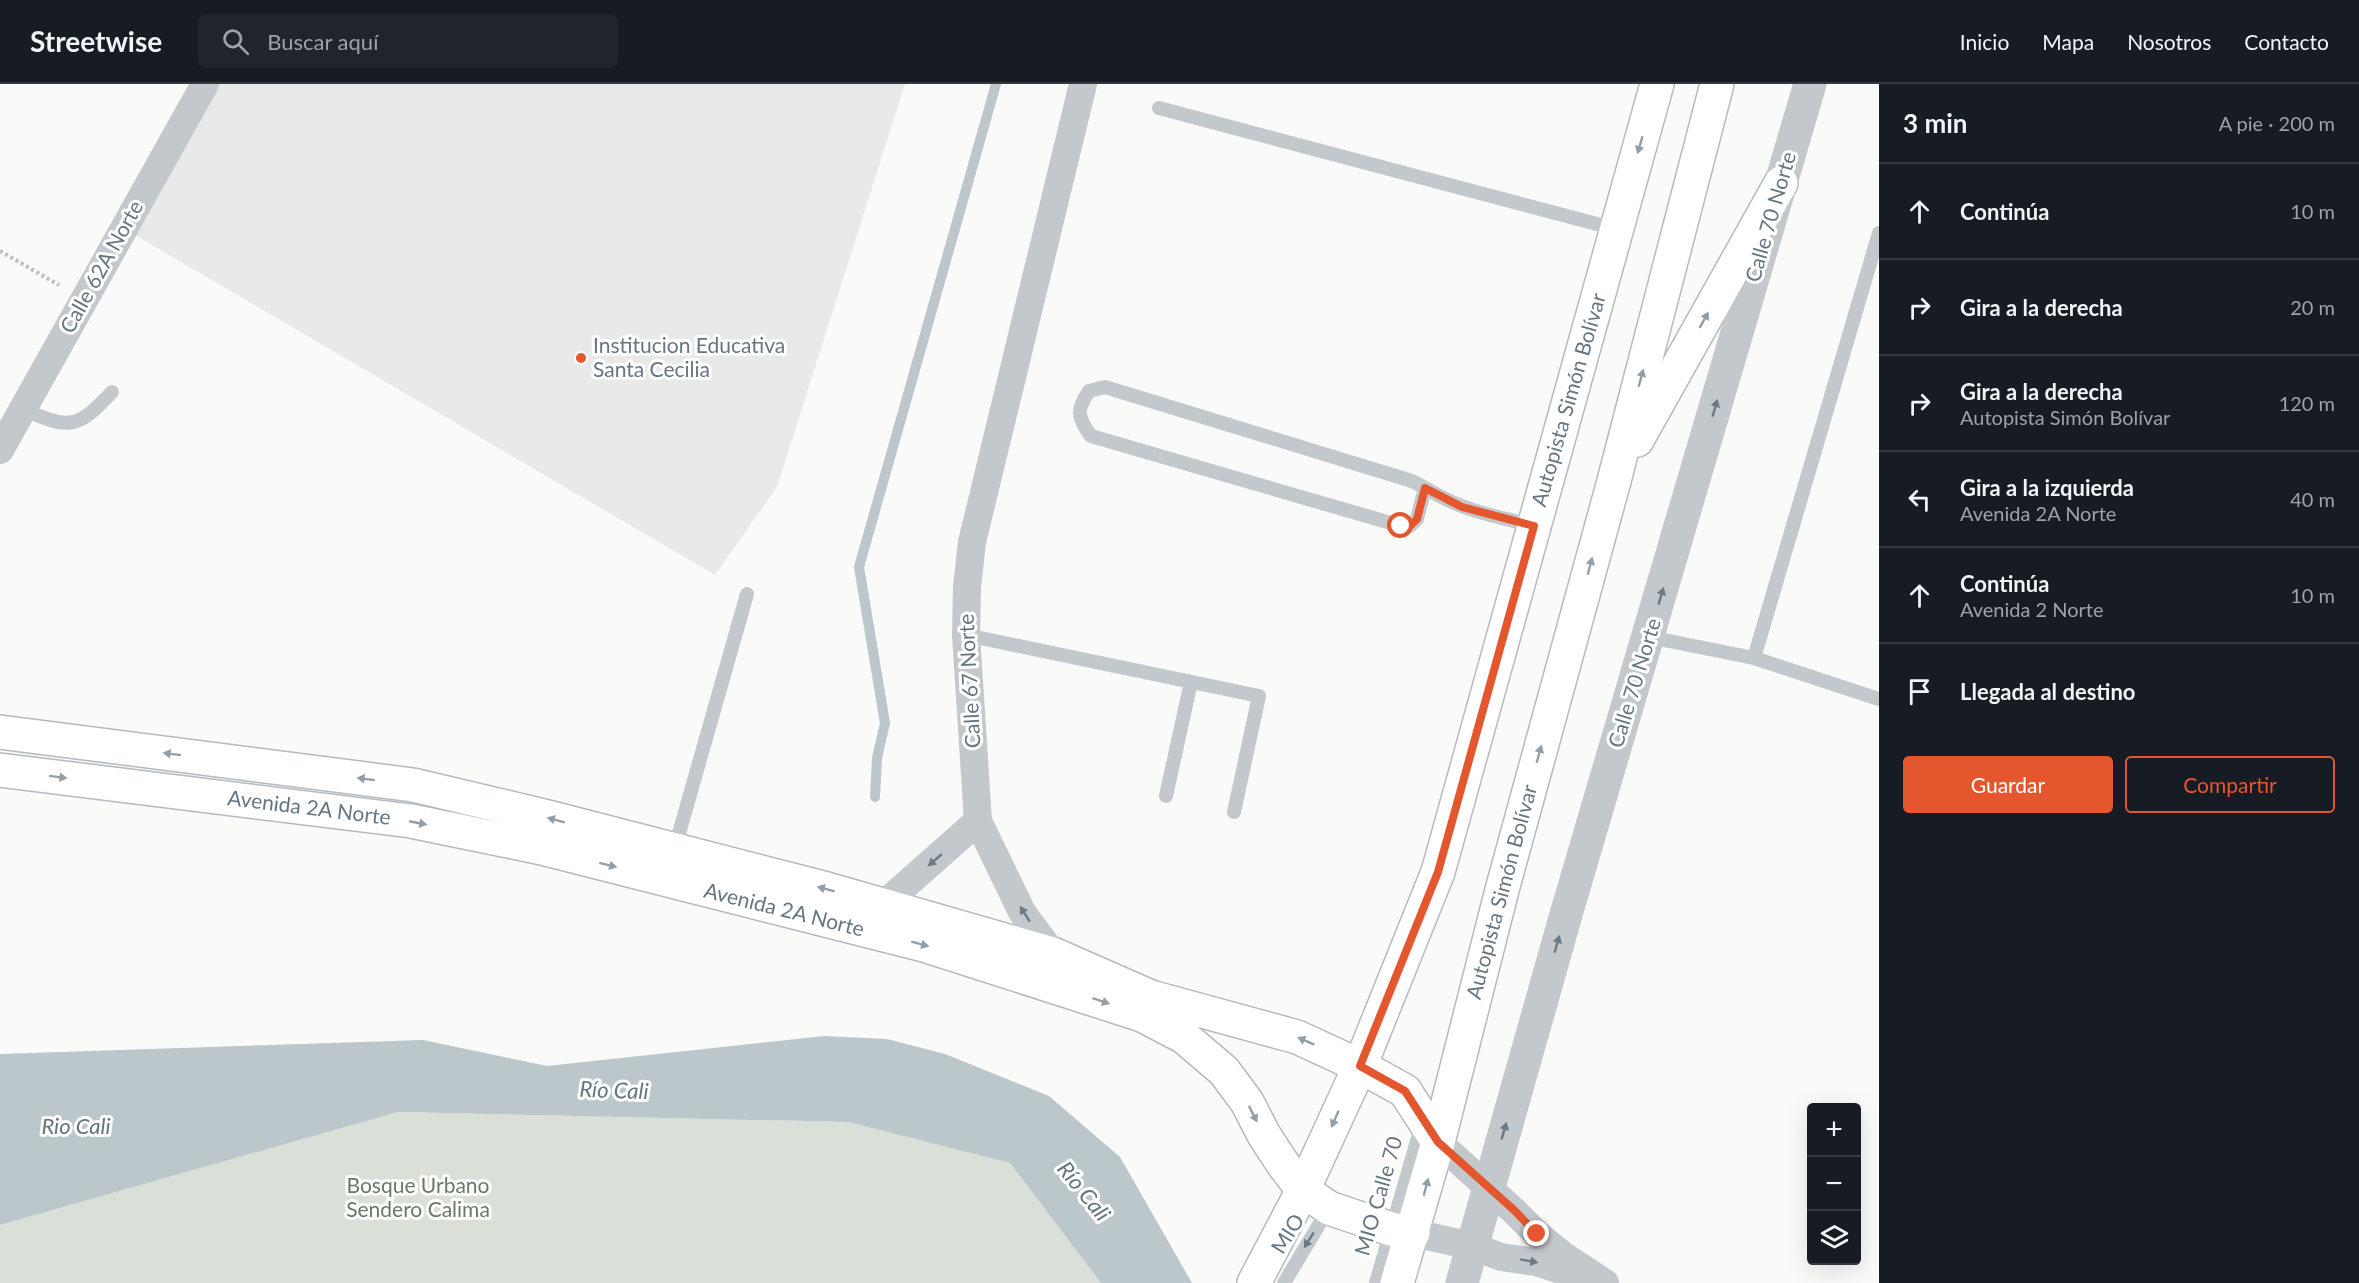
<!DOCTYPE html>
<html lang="es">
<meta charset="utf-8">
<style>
:root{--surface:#171b24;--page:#20242c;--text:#f1f3f6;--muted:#9ea1a6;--line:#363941;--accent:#e4572e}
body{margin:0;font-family:Lato,sans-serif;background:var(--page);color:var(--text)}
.controls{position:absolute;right:18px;bottom:18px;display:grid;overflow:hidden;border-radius:6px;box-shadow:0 6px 24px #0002}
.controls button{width:54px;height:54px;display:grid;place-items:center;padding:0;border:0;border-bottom:2px solid var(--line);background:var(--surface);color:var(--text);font:30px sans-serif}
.stop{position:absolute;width:18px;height:18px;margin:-14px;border:4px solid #e4572e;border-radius:50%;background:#fff}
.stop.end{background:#e4572e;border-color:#fff;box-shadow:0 2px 6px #0008}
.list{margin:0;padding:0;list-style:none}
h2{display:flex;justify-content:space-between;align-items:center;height:78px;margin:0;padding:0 24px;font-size:26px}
h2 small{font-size:20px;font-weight:400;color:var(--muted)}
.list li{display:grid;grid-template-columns:39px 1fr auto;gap:18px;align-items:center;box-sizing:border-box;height:96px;padding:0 24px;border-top:2px solid var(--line)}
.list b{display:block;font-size:22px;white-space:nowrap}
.list p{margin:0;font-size:20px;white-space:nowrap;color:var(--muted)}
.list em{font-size:20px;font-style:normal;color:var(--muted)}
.actions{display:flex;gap:12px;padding:18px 24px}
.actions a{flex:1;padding:14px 0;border:2px solid var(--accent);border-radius:6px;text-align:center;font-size:21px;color:var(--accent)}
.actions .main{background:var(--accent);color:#fff}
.icon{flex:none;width:33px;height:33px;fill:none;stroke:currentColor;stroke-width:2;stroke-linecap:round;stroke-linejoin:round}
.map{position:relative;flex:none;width:1879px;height:1199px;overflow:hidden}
header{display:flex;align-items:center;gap:36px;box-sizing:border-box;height:84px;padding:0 30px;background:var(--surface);border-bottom:2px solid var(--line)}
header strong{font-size:28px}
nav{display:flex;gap:33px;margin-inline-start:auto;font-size:21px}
.search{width:420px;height:54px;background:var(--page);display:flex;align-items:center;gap:15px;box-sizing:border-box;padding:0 21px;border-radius:6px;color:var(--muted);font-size:22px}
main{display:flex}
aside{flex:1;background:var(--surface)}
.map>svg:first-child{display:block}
</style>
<header>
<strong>Streetwise</strong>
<div class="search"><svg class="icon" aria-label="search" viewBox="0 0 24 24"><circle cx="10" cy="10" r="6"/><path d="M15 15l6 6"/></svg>Buscar aquí</div>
<nav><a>Inicio</a><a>Mapa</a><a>Nosotros</a><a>Contacto</a></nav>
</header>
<main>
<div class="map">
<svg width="1879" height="1199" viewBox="0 0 1879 1199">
<rect width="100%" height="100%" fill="#fafaf8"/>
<!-- built -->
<polygon fill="#e8e9e9" points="205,0 905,0 777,403 715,491 123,144"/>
<!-- green -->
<polygon fill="#dadfd7" points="398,1028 848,1038 1010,1079 1101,1199 0,1199 0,1141"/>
<!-- water -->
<polygon fill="#bbc7cb" points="824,952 887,955 945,970 1049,1012 1120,1073 1192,1199 1101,1199 1010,1079 848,1038 398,1028 0,1141 0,970 423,956 547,982"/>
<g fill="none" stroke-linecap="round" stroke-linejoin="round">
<!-- stream -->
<polyline stroke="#bbc7cb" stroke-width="10" points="875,713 877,674 885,639 859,483 996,0"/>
<defs>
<g id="secondary">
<polyline points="0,648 413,701 548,733 827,805 1053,870 1151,913 1297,953 1360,982 1405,1007 1438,1058"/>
<polyline points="0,686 411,737 542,764 924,861 1142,931 1184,953 1224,987 1247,1018 1264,1051 1283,1080 1303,1106 1329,1124 1391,1145 1413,1149"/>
</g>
<g id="primary">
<polyline points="1637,356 1781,99"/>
<polyline points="1254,1199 1303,1106 1360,982 1438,788 1657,0"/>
<polyline points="1397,1199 1438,1058 1502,806 1614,397 1717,0"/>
</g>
</defs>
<!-- secondary casing -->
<use href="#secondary" stroke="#b3babf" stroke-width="36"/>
<!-- primary casing -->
<use href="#primary" stroke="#b5babe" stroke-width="36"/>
<!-- path -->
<polyline stroke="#bbbfc2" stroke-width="4" stroke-dasharray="3 3" stroke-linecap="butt" points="0,167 59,201"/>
<!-- service -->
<g stroke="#c3c8cc" stroke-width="14">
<polyline points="1159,24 1616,145"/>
<path d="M23 325C70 346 77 345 112 308"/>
<path d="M1425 404 1417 435 1410 442H1401L1091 352C1077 333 1076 326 1089 307L1105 303 1412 397C1428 405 1443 415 1459 421 1483 431 1509 435 1534 442"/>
<polyline points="966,551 1259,612 1234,728"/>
<polyline points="1649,553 1754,574 1879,149"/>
<polyline points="1754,574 1879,615"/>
<polyline points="1166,712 1191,598"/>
<polyline points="674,767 747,510"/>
<polyline points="1284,1199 1329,1124"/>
<polyline points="1376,1199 1422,1040"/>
</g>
<!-- minor -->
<g stroke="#c3c8cc" stroke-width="28">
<polyline points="0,366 205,0"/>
<polyline points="878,838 882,822 978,737"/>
<polyline points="1051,880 1053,870 1022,828 978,737 966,551 967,503 972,458 1083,0"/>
<polyline points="1438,1058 1514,1127 1537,1150 1564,1172 1605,1199"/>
<polyline points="1413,1149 1472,1162 1501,1173 1536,1178 1579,1192"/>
</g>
<!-- tertiary -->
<polyline stroke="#c3c8cc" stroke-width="33" points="1462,1199 1567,827 1810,0"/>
<!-- secondary -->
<use href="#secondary" stroke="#fff" stroke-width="33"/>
<!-- primary -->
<use href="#primary" stroke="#fff" stroke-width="33"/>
</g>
<!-- one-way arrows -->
<defs><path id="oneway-solid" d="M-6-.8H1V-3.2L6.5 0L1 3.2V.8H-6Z" transform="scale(1.5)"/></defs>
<g fill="#939fa8">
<use href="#oneway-solid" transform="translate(1640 61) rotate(106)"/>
<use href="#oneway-solid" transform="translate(1704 236) rotate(-61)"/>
<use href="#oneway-solid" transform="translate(1641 294) rotate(-75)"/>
<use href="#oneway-solid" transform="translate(1590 482) rotate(-75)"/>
<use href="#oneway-solid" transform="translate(172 670) rotate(-173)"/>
<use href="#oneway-solid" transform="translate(1539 670) rotate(-75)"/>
<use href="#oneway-solid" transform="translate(58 693) rotate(7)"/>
<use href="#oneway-solid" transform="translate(366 695) rotate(-173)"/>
<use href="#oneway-solid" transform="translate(556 736) rotate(-165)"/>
<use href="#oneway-solid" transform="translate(418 739) rotate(11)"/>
<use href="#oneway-solid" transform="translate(608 781) rotate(14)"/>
<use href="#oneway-solid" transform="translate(826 805) rotate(-165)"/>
<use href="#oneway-solid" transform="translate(920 860) rotate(15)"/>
<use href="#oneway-solid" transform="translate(1101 917) rotate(18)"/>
<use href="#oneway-solid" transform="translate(1306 957) rotate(-156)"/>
<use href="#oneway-solid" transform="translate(1253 1030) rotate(63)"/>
<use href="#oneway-solid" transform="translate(1335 1035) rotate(114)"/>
<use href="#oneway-solid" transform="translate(1426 1103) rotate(-75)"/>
</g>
<g fill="#6a7a87">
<use href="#oneway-solid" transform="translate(1715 324) rotate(-74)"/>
<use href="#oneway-solid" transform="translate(1661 512) rotate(-74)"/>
<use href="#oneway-solid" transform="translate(935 776) rotate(139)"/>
<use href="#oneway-solid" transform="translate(1025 830) rotate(-123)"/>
<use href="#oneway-solid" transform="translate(1557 860) rotate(-74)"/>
<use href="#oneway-solid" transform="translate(1504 1047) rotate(-74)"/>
<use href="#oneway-solid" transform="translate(1309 1156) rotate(122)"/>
<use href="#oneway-solid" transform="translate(1529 1177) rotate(10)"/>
</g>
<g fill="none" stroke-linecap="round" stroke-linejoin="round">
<!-- route -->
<polyline stroke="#e4572e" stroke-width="8" points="1401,442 1410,442 1417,435 1425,404 1462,423 1534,442 1438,788 1360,982 1405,1007 1438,1058 1514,1126 1537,1150"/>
</g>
<!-- markers -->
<circle fill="#e4572e" stroke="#fff" stroke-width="2" cx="581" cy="274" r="6"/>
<g text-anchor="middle" stroke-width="6" stroke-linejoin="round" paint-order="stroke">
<!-- street labels -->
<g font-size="21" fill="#657683" stroke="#fff">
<text transform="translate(1771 133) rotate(-74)" y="7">Calle 70 Norte</text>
<text transform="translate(102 183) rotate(-61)" y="7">Calle 62A Norte</text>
<text transform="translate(1569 316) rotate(-74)" y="7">Autopista Simón Bolívar</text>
<text transform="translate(970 597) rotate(-93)" y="7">Calle 67 Norte</text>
<text transform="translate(1635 599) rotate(-73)" y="7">Calle 70 Norte</text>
<text transform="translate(309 724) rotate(7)" y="7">Avenida 2A Norte</text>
<text transform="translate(1502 808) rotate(-75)" y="7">Autopista Simón Bolívar</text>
<text transform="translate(784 826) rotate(14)" y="7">Avenida 2A Norte</text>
<text transform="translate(1379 1112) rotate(-74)" y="7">MIO Calle 70</text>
<text transform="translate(1288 1150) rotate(-58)" y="7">MIO</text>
</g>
<!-- poi labels -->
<g font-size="21" fill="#657683" stroke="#fff" text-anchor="start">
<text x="593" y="269">Institucion Educativa<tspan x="593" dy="24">Santa Cecilia</tspan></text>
</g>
<!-- park labels -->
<g font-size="21" fill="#687a64" stroke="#fff">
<text x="418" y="1109">Bosque Urbano<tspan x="418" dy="24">Sendero Calima</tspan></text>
</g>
<!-- water labels -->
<g font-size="22" font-style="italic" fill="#60757c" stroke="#fff">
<text transform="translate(614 1006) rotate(2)" y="8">Río Cali</text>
<text x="76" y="1050">Rio Cali</text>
<text transform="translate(1084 1107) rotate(51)" y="8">Río Cali</text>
</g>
</g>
</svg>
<div class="controls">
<button>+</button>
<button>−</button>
<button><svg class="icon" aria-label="layers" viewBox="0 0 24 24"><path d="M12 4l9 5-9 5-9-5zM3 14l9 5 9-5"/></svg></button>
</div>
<div class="stop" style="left:1401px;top:442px"></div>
<div class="stop end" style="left:1537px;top:1150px"></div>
</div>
<aside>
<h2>3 min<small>A pie · 200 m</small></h2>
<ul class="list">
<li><svg class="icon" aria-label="ahead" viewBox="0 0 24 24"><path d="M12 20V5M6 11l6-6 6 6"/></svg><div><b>Continúa</b></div><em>10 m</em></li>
<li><svg class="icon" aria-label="right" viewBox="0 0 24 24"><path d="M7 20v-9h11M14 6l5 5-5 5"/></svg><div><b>Gira a la derecha</b></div><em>20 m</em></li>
<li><svg class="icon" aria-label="right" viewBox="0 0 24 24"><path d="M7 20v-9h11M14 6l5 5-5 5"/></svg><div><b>Gira a la derecha</b><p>Autopista Simón Bolívar</p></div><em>120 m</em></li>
<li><svg class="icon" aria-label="left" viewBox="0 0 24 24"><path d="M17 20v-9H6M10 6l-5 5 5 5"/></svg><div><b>Gira a la izquierda</b><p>Avenida 2A Norte</p></div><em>40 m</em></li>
<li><svg class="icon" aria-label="ahead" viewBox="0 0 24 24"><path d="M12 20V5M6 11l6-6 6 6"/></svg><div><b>Continúa</b><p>Avenida 2 Norte</p></div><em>10 m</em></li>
<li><svg class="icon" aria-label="arrive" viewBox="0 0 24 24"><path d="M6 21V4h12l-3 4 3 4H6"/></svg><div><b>Llegada al destino</b></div></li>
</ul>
<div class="actions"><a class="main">Guardar</a><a>Compartir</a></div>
</aside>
</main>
